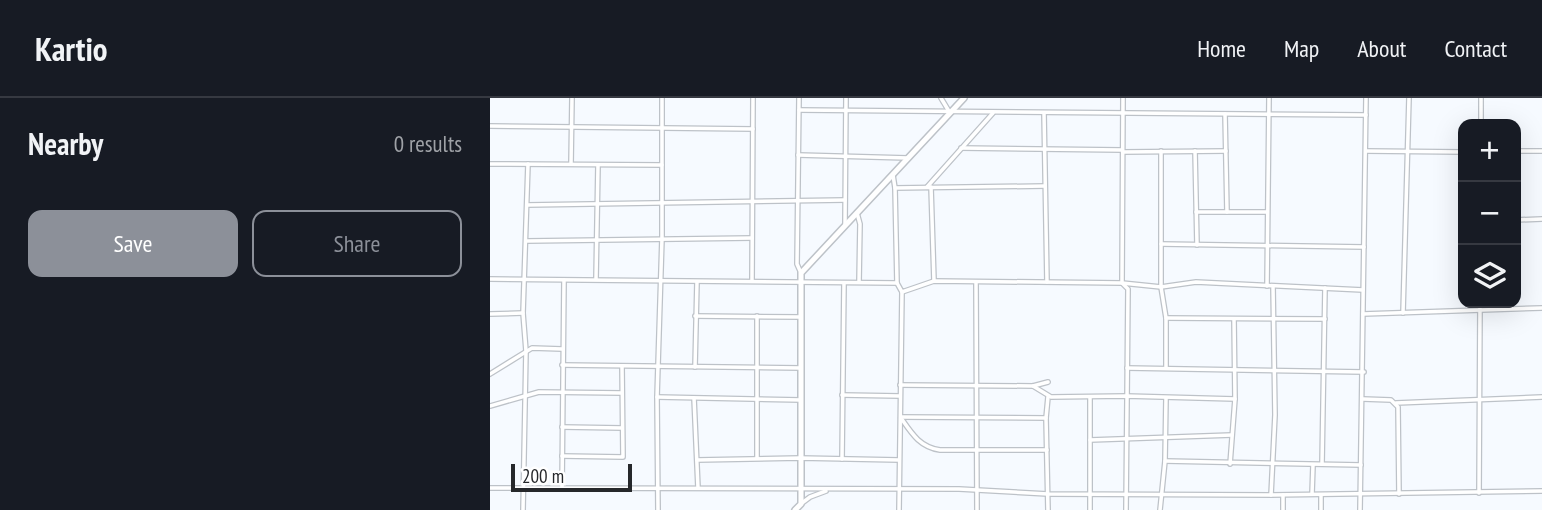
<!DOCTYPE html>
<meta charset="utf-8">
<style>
:root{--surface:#171b24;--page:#20242c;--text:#f1f3f6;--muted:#9ea1a6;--line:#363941;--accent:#8c9099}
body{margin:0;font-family:"PT Sans Narrow",sans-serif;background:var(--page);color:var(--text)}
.controls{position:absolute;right:21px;top:21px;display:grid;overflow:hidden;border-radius:14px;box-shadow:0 7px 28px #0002}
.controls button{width:63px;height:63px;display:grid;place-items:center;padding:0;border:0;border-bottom:2px solid var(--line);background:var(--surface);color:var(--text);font:35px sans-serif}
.scale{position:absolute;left:21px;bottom:18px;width:121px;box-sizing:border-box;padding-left:7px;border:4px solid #26282b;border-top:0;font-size:19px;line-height:24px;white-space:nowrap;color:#26282b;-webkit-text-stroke:5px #fff;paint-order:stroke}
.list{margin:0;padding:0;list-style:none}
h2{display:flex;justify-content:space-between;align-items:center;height:91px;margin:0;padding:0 28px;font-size:30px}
h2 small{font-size:23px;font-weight:400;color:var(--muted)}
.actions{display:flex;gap:14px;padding:21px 28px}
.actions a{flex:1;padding:16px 0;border:2px solid var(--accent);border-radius:14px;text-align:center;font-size:24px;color:var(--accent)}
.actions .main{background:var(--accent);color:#fff}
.icon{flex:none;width:38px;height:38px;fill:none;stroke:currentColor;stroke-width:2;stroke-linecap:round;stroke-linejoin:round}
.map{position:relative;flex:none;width:1052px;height:412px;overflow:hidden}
header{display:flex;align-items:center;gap:42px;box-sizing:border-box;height:98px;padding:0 35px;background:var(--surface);border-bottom:2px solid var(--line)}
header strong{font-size:33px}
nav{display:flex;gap:38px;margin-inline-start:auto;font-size:24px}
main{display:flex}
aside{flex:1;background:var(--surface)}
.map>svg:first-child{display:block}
</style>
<header>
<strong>Kartio</strong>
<nav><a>Home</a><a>Map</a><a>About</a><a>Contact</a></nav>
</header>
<main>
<aside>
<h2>Nearby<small>0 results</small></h2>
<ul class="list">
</ul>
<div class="actions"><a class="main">Save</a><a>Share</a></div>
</aside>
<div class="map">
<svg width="1052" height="412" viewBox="0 0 1052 412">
<rect width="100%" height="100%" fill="#f6faff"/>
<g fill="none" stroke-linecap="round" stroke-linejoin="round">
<defs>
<g id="street">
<polyline points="309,0 307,166 311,175"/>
<polyline points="451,0 460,15"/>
<polyline points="633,0 632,185 638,191 636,412"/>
<polyline points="309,12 876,17"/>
<polyline points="554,15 557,184"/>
<polyline points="735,16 737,114"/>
<polyline points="991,26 991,0"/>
<polyline points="0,28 263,31"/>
<polyline points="471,50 632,52"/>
<polyline points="671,53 671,189 676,220 676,270"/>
<polyline points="705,53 707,147"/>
<polyline points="876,53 973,54"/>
<polyline points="1026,53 1052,53"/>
<polyline points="633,54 736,53"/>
<polyline points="308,57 418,60"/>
<polyline points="0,66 172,67"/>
<polyline points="81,66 82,0"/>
<polyline points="403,77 405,90 407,185"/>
<polyline points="437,89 503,15"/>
<polyline points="441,89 444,183"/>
<polyline points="405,90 555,88"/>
<polyline points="37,107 355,102"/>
<polyline points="706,114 777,114"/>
<polyline points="367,115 370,126 369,184"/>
<polyline points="1026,122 1052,121"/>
<polyline points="355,126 356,0"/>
<polyline points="37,143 262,140"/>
<polyline points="671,146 874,149"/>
<polyline points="0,181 407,185 412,194 444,183 632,185 671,189 706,184 873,192"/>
<polyline points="106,181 108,67"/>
<polyline points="262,183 263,0"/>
<polyline points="486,184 487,412"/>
<polyline points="777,188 779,0"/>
<polyline points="913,215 919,0"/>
<polyline points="0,216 33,215"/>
<polyline points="873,216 1052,210"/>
<polyline points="205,218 311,219"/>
<polyline points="676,220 835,221"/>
<polyline points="72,267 311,270"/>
<polyline points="205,269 207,184"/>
<polyline points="637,270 874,274"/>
<polyline points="0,276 42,250 72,251"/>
<polyline points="410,287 543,288 558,284"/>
<polyline points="543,288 561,299 636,298 745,301"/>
<polyline points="352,297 410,298"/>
<polyline points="167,299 311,302"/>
<polyline points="558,299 556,320 558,412"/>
<polyline points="204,300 208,390"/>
<polyline points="873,301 901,302 908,309 909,396"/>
<polyline points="906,305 1052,299"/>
<polyline points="0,308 49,294 132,295"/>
<polyline points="411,319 556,320"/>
<path d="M411 320C422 336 430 349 450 352H557"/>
<polyline points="72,329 132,330"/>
<polyline points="600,342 742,337"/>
<polyline points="72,358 133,359 132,268"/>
<polyline points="267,360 267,218"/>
<polyline points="352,361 354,185"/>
<polyline points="207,362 310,360 409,362"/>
<polyline points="675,363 871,367"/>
<polyline points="740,366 745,301 744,221"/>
<polyline points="832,366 835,190"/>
<polyline points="0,390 469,391 558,396 781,397 1052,393"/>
<polyline points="72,390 74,182"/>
<polyline points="989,395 990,205"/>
<polyline points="822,396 823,367"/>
<polyline points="781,397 785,317 783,188"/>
<polyline points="312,405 320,399 336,393"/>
<polyline points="33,412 36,253 33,215 38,66"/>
<polyline points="168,412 167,299 172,140 172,0"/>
<polyline points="409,412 412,194"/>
<polyline points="600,412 600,299"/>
<polyline points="670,412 675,363 676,300"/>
<polyline points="793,412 793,397"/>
<polyline points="831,412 831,397"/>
<polyline points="870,412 876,0"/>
</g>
<polyline id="secondary" points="305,412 311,406 311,175 474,0"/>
</defs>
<!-- street casing -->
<use href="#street" stroke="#bdc2c8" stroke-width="6"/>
<!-- secondary casing -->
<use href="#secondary" stroke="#bdc2c8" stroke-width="8"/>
<!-- street -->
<use href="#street" stroke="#fff" stroke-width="3.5"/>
<!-- secondary -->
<use href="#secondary" stroke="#fff" stroke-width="5"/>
</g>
</svg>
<div class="controls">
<button>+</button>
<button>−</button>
<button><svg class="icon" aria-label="layers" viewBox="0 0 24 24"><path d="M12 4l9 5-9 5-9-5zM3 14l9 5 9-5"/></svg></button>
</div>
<div class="scale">200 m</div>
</div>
</main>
